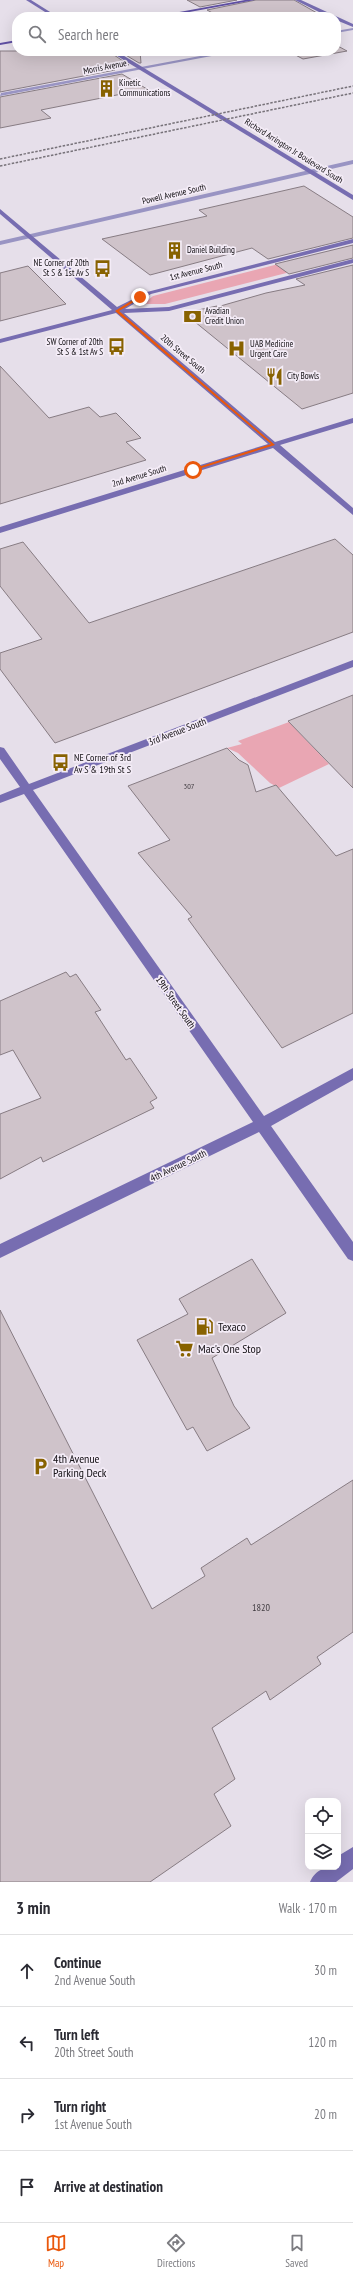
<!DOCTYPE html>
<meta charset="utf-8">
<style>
:root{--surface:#fff;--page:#f2f2f3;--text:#2b2b33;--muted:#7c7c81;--line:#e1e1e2;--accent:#ea580c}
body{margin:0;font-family:"PT Sans Narrow",sans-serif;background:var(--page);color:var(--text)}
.controls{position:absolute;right:12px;bottom:12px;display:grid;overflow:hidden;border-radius:8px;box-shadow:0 4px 16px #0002}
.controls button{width:36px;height:36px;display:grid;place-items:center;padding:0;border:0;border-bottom:1px solid var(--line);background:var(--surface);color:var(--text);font:20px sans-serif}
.stop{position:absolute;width:12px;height:12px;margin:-9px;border:3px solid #ea580c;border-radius:50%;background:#fff}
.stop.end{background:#ea580c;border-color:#fff;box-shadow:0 1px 4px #0008}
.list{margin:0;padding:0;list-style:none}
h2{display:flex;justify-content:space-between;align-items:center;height:52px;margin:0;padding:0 16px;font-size:17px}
h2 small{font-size:13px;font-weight:400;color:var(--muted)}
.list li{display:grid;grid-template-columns:26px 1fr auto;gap:12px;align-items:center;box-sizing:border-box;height:72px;padding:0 16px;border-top:1px solid var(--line)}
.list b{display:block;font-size:15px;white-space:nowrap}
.list p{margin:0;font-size:13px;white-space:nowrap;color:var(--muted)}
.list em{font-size:13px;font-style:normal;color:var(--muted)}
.icon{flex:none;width:22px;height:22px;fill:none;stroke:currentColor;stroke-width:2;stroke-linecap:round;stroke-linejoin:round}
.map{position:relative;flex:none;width:353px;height:1882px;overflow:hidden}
.search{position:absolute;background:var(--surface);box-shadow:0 4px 16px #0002;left:12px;right:12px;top:12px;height:44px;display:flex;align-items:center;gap:10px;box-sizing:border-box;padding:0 14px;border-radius:16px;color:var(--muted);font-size:15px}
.sheet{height:340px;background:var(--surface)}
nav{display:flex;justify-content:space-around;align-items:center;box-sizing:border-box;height:56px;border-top:1px solid var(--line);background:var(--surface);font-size:11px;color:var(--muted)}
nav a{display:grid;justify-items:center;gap:2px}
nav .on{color:var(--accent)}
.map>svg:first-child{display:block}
</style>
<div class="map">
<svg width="353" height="1882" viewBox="0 0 353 1882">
<rect width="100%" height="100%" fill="#e6dfea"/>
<!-- green -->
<g fill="#e9a6b3">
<polygon points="353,245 353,256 165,304 143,304 153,296"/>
<polygon points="289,722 329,764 279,788 270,783 238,753 227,748 242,744 238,741"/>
</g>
<!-- building -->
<g fill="#cfc3ca" stroke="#877c83">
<polygon points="187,0 237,0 200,7"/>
<polygon points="256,0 294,0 317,13 293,17 220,17 207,10"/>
<polygon points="336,45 347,51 303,59 288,51 336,51"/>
<polygon points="0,51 108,51 129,65 111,68 115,70 0,92"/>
<polygon points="119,51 140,51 141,63 139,63"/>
<polygon points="122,74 147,89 41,110 51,118 0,128 0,97"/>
<polygon points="304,186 353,217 353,238 268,259 252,248 150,275 102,239 207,216 199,210"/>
<polygon points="353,245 353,258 289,274 275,264"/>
<polygon points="353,265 353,393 302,409 184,313 217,306 217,307 266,293 305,285 296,279"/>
<polygon points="28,266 66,304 0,321 0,273"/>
<polygon points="0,366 49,418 89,407 100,417 116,413 141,438 126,442 146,460 0,504"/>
<polygon points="335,539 353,555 353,632 55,743 0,669 0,653 42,639 0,586 0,549 23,542 89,623"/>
<polygon points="353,695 353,788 288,721"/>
<polygon points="227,748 239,760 248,765 256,792 276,785 336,856 353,849 353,1013 282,1048 188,919 192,917 138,853 170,840 128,786"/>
<polygon points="66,972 70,977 76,974 101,1010 95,1012 126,1060 130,1058 157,1098 150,1102 154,1108 43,1162 41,1157 0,1179 0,1114 41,1098 13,1050 0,1055 0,1001"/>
<polygon points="252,1259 286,1313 212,1358 234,1406 250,1428 207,1451 193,1427 187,1430 137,1340 188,1314 179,1299"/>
<polygon points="0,1310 152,1609 205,1576 201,1568 247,1538 251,1545 353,1480 353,1632 317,1657 321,1664 270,1700 266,1691 212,1728 235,1779 214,1794 231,1826 150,1882 0,1882"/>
</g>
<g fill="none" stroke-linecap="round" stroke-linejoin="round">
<!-- street -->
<g fill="#9994c3" fill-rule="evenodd">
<polygon points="353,28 353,30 336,33 336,31"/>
<polygon points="227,51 238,51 0,96 1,93"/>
<polygon points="353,160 353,164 0,245 0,241"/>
</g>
<!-- secondary -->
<g fill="#776db1" fill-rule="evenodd">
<polygon points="26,0 31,0 58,17 53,17"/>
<polygon points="295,0 301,0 353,24 353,27 336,20 336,17 329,17"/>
<polygon points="109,51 116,51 353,195 353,200"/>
<polygon points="0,209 117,307 147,292 353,239 353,243 151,294 125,309 169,307 353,259 353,263 169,311 124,313 275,442 353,418 353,423 280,445 353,508 353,515 273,448 0,533 0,527 268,444 116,313 0,343 0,339 112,310 0,214"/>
<polygon points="353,660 353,667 33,790 264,1116 353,1068 353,1080 271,1126 353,1242 353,1261 348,1259 259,1132 0,1258 0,1244 253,1122 24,794 0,803 0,795 20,787 0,759 0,747 4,748 29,784"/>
<path d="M353 1847V1869L336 1882H310C316 1869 325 1867 338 1867V1856Z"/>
</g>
<!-- primary -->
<g fill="#5f4fa3" fill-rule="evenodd">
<polygon points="245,0 255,0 162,17 152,17"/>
<polygon points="17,40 17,42 0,45 0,43"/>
</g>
<!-- rail -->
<g stroke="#777279" stroke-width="1.5" stroke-dasharray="2.5 1.5" stroke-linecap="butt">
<polyline points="0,159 353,86"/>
<polyline points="0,166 353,93"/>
</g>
</g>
<!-- route -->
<polygon fill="#ea580c" points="139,296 142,297 119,311 275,445 192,471 192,469 271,444 115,311"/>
<!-- icons -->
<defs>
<symbol id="building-bare" viewBox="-9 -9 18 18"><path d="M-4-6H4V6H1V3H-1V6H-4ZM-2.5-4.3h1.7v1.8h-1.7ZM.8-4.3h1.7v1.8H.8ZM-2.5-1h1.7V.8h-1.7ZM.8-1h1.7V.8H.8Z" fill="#886200" stroke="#f4ecf7" stroke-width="2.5" paint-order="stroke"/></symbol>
<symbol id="bus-bare" viewBox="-9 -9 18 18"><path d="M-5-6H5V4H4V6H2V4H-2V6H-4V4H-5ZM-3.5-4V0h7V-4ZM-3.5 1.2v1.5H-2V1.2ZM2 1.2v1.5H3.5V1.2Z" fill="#886200" stroke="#f4ecf7" stroke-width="2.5" paint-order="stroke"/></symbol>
<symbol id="bank-bare" viewBox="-9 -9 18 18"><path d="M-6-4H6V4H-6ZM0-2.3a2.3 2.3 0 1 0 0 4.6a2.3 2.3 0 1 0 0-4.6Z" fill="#886200" stroke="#f4ecf7" stroke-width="2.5" paint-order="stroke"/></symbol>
<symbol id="hospital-bare" viewBox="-9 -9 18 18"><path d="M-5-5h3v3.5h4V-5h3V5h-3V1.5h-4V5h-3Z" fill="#886200" stroke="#f4ecf7" stroke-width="2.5" paint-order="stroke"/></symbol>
<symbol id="restaurant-bare" viewBox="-9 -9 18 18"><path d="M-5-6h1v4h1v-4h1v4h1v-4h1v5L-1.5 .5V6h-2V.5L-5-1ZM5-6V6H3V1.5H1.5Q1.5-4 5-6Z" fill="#886200" stroke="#f4ecf7" stroke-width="2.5" paint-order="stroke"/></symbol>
<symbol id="fuel-bare" viewBox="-9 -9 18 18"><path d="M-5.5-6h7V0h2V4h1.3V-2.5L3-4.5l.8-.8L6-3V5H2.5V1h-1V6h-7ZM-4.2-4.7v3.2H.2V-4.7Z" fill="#886200" stroke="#f4ecf7" stroke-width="2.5" paint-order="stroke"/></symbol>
<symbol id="supermarket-bare" viewBox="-9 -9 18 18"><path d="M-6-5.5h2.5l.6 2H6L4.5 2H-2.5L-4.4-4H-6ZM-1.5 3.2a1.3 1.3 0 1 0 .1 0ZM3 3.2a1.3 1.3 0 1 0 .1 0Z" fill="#886200" stroke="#f4ecf7" stroke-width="2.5" paint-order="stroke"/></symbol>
<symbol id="parking-bare" viewBox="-9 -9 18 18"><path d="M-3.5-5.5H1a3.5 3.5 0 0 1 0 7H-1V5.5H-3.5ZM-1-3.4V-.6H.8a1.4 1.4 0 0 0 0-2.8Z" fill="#886200" stroke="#f4ecf7" stroke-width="2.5" paint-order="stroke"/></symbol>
</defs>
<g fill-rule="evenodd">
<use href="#building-bare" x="94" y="76" width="25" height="25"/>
<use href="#building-bare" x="162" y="238" width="25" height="25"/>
<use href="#bus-bare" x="90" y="256" width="25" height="25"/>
<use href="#bank-bare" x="180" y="304" width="25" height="25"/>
<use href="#bus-bare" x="104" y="334" width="25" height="25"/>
<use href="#hospital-bare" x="224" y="336" width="25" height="25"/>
<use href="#restaurant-bare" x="262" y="364" width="25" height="25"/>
<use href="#bus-bare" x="48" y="750" width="25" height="25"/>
<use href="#fuel-bare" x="192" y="1314" width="25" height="25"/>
<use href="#supermarket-bare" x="172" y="1336" width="25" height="25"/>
<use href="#parking-bare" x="28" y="1454" width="25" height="25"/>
</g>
<g text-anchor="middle" stroke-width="3.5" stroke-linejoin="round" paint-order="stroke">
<!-- number labels -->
<g font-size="8" fill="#413c41">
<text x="189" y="789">307</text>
</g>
<!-- far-street labels -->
<g font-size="9" fill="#120f13" stroke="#f4ecf7">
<text transform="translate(105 67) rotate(-11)" y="3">Morris Avenue</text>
<text transform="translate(294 151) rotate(32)" y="3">Richard Arrington Jr Boulevard South</text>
<text transform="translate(174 194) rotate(-13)" y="3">Powell Avenue South</text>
<text transform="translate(196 271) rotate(-14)" y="3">1st Avenue South</text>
<text transform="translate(183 354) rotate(40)" y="3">20th Street South</text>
<text transform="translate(139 476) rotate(-17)" y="3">2nd Avenue South</text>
</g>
<!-- far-poi labels -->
<g font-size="9" fill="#120f13" stroke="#f4ecf7" text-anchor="start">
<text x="119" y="86">Kinetic<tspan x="119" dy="10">Communications</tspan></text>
<text x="187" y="253">Daniel Building</text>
<text x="89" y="266" text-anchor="end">NE Corner of 20th<tspan x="89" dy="10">St S &amp; 1st Av S</tspan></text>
<text x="205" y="314">Avadian<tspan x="205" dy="10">Credit Union</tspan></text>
<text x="103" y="345" text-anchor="end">SW Corner of 20th<tspan x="103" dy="10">St S &amp; 1st Av S</tspan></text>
<text x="250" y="347">UAB Medicine<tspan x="250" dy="10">Urgent Care</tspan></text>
<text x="287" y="379">City Bowls</text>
</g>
<!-- street labels -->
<g font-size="10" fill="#120f13" stroke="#f4ecf7">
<text transform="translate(177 731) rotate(-21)" y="4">3rd Avenue South</text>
<text transform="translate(176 1002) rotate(55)" y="4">19th Street South</text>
<text transform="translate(178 1165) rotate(-26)" y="4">4th Avenue South</text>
</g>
<!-- poi labels -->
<g font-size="10" fill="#120f13" stroke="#f4ecf7" text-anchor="start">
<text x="74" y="761">NE Corner of 3rd<tspan x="74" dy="12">Av S &amp; 19th St S</tspan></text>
</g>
<!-- near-number labels -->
<g font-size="10" fill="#413c41">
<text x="261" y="1611">1820</text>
</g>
<!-- near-poi labels -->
<g font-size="12" fill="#120f13" stroke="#f4ecf7" text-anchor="start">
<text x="218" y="1331">Texaco</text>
<text x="198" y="1353">Mac's One Stop</text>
<text x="53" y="1463">4th Avenue<tspan x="53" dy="14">Parking Deck</tspan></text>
</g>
</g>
</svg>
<div class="controls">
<button><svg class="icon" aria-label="locate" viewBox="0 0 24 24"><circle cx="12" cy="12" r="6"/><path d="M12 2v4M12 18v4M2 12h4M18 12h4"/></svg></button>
<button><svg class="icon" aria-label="layers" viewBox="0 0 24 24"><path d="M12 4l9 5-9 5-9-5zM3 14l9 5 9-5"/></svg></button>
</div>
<div class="stop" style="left:193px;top:470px"></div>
<div class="stop end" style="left:140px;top:297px"></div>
<div class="search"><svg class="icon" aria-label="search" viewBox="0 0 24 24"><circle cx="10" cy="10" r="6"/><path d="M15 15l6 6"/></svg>Search here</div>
</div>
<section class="sheet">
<h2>3 min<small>Walk · 170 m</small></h2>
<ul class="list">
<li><svg class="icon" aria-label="ahead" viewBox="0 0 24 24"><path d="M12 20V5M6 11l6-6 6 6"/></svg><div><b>Continue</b><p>2nd Avenue South</p></div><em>30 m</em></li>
<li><svg class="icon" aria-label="left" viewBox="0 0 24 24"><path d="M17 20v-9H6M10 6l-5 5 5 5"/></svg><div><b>Turn left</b><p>20th Street South</p></div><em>120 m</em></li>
<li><svg class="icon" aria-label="right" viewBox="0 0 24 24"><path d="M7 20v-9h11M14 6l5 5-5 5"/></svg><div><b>Turn right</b><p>1st Avenue South</p></div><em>20 m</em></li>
<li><svg class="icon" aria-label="arrive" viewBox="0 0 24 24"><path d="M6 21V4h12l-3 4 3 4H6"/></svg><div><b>Arrive at destination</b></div></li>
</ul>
</section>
<nav>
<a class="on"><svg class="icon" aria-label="map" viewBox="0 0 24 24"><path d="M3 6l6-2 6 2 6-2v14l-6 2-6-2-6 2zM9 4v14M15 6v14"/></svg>Map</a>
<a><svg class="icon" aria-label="directions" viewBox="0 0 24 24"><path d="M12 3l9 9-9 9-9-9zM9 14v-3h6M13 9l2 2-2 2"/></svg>Directions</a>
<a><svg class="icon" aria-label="saved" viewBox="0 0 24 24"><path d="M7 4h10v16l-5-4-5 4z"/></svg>Saved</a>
</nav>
